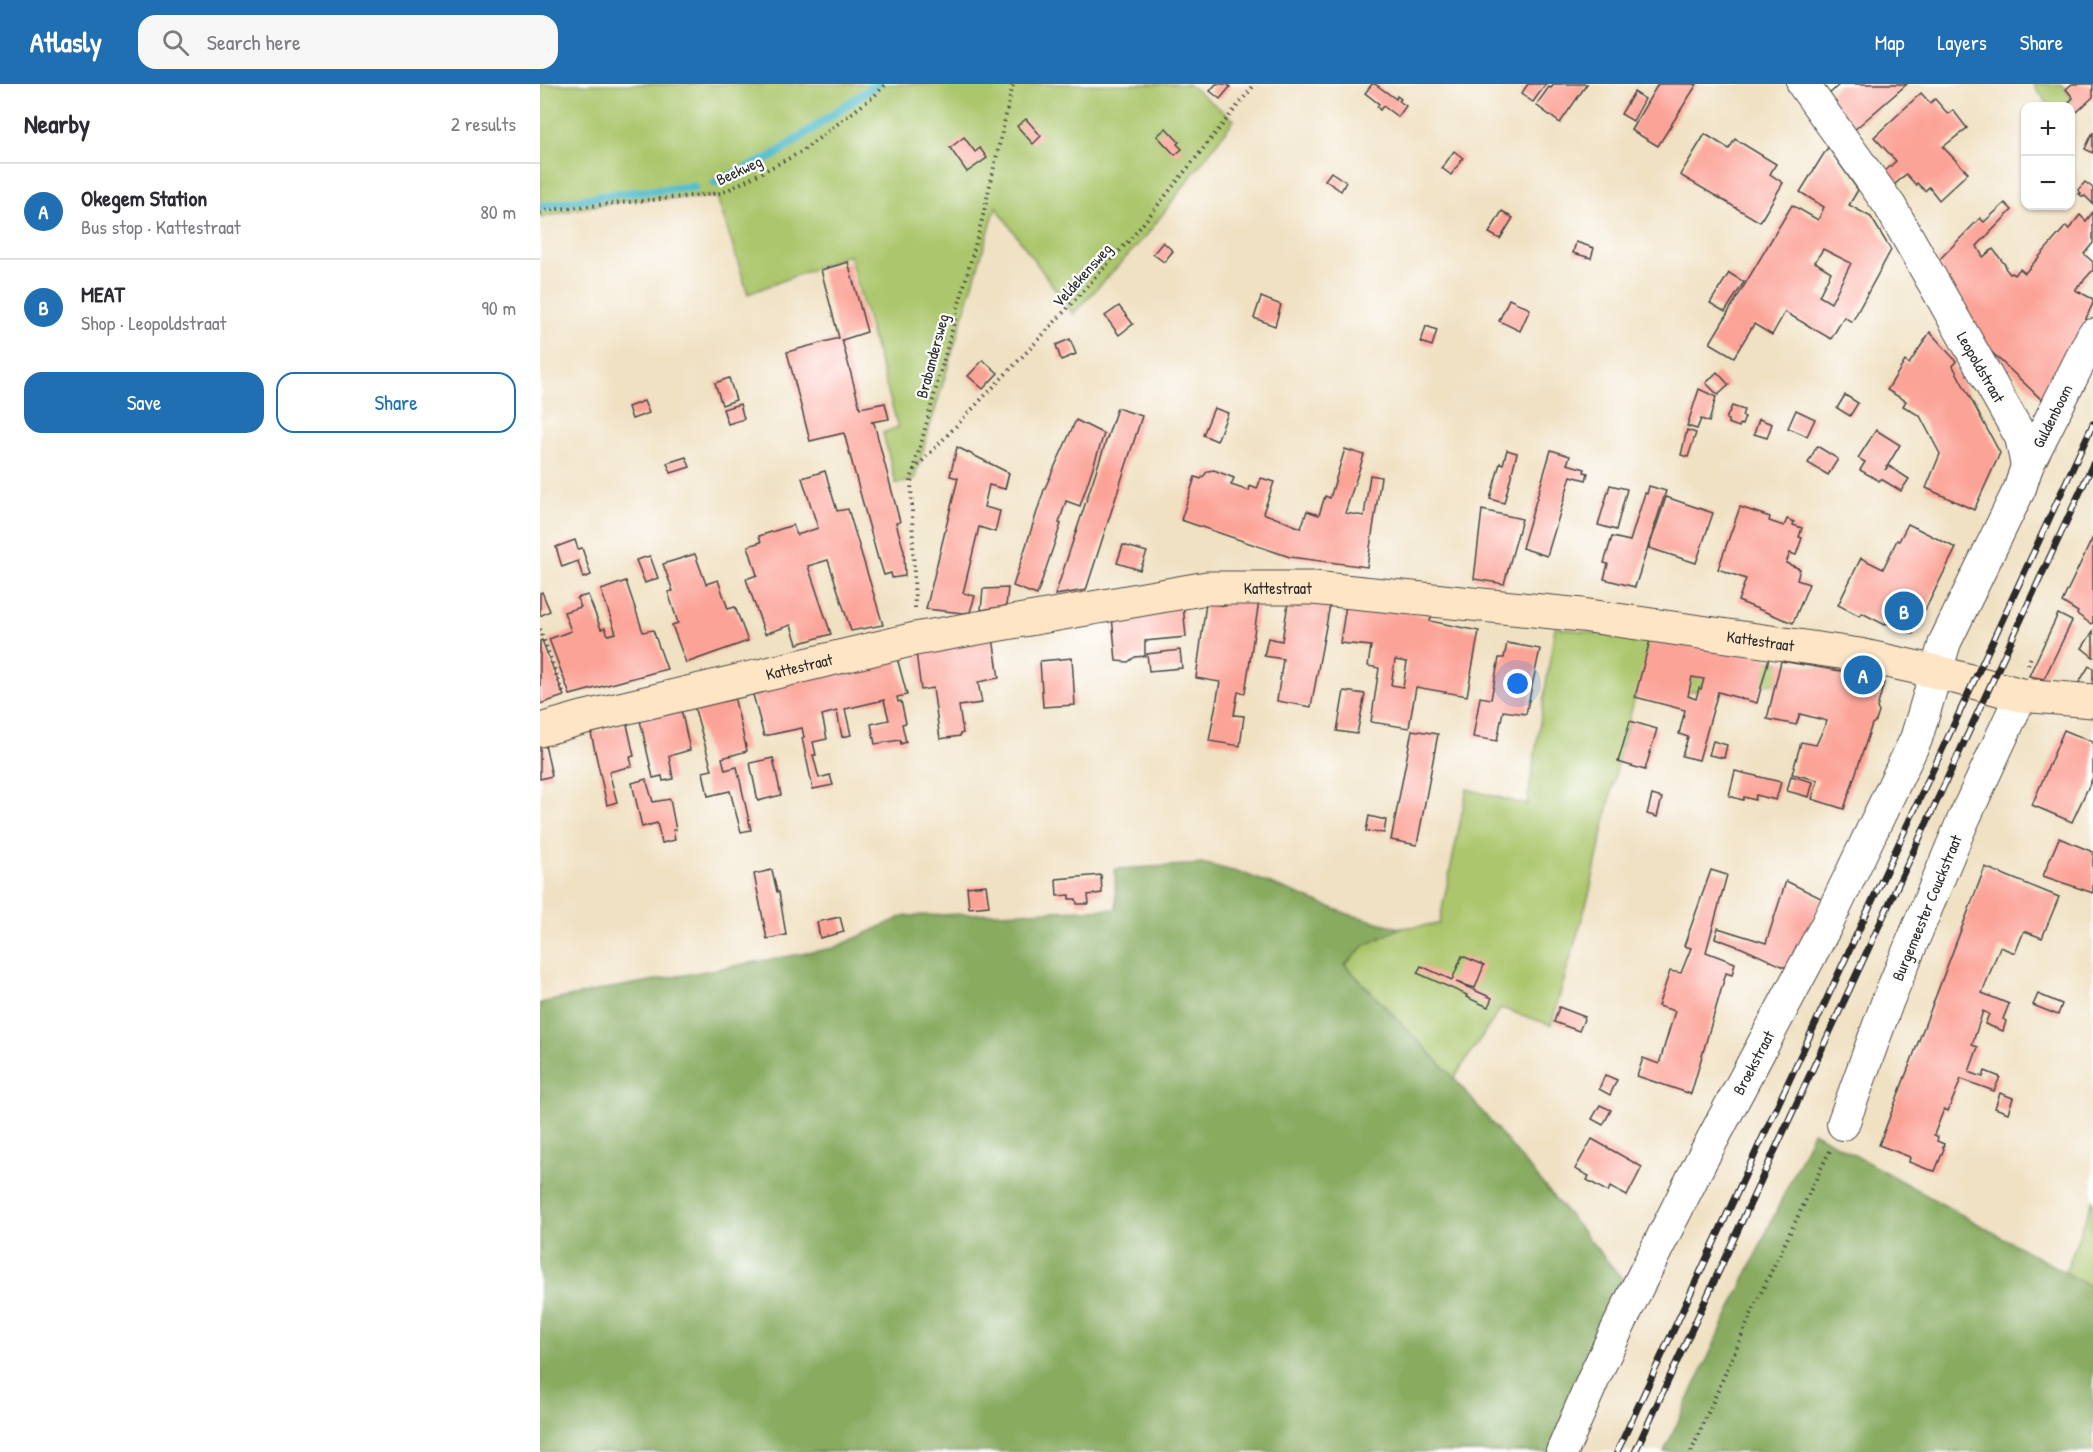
<!DOCTYPE html>
<meta charset="utf-8">
<style>
:root{--surface:#fff;--page:#f7f7f7;--text:#2b2b33;--muted:#7c7c81;--line:#e1e1e2;--accent:#1f6fb2}
body{margin:0;font-family:"Patrick Hand",sans-serif;background:var(--page);color:var(--text)}
.controls{position:absolute;right:18px;top:18px;display:grid;overflow:hidden;border-radius:12px;box-shadow:0 2px 4px #0004}
.controls button{width:54px;height:54px;display:grid;place-items:center;padding:0;border:0;border-bottom:2px solid var(--line);background:var(--surface);color:var(--text);font:30px sans-serif}
.you{position:absolute;left:978px;top:600px;width:21px;height:21px;margin:-15px;border:4px solid #fff;border-radius:50%;background:#1a73e8;box-shadow:0 0 0 9px #1a73e833}
.badge{display:grid;place-items:center;width:39px;height:39px;border-radius:50%;background:var(--accent);color:#fff;font-size:20px;font-weight:700}
.pin{position:absolute;translate:-50% -50%;border:3px solid #fff;box-shadow:0 2px 6px #0006}
.list{margin:0;padding:0;list-style:none}
h2{display:flex;justify-content:space-between;align-items:center;height:78px;margin:0;padding:0 24px;font-size:26px}
h2 small{font-size:20px;font-weight:400;color:var(--muted)}
.list li{display:grid;grid-template-columns:39px 1fr auto;gap:18px;align-items:center;box-sizing:border-box;height:96px;padding:0 24px;border-top:2px solid var(--line)}
.list b{display:block;font-size:22px;white-space:nowrap}
.list p{margin:0;font-size:20px;white-space:nowrap;color:var(--muted)}
.list em{font-size:20px;font-style:normal;color:var(--muted)}
.actions{display:flex;gap:12px;padding:18px 24px}
.actions a{flex:1;padding:14px 0;border:2px solid var(--accent);border-radius:18px;text-align:center;font-size:21px;color:var(--accent)}
.actions .main{background:var(--accent);color:#fff}
.icon{flex:none;width:33px;height:33px;fill:none;stroke:currentColor;stroke-width:2;stroke-linecap:round;stroke-linejoin:round}
.map{position:relative;flex:none;width:1553px;height:1368px;overflow:hidden}
header{display:flex;align-items:center;gap:36px;box-sizing:border-box;height:84px;padding:0 30px;background:var(--accent);color:#fff}
header strong{font-size:28px}
nav{display:flex;gap:33px;margin-inline-start:auto;font-size:21px}
.search{width:420px;height:54px;background:var(--page);display:flex;align-items:center;gap:15px;box-sizing:border-box;padding:0 21px;border-radius:18px;color:var(--muted);font-size:22px}
main{display:flex}
aside{flex:1;background:var(--surface)}
.map>svg:first-child{display:block}
</style>
<header>
<strong>Atlasly</strong>
<div class="search"><svg class="icon" aria-label="search" viewBox="0 0 24 24"><circle cx="10" cy="10" r="6"/><path d="M15 15l6 6"/></svg>Search here</div>
<nav><a>Map</a><a>Layers</a><a>Share</a></nav>
</header>
<main>
<aside>
<h2>Nearby<small>2 results</small></h2>
<ul class="list">
<li><span class="badge">A</span><div><b>Okegem Station</b><p>Bus stop · Kattestraat</p></div><em>80 m</em></li>
<li><span class="badge">B</span><div><b>MEAT</b><p>Shop · Leopoldstraat</p></div><em>90 m</em></li>
</ul>
<div class="actions"><a class="main">Save</a><a>Share</a></div>
</aside>
<div class="map">
<svg width="1553" height="1368" viewBox="0 0 1553 1368">
<rect width="100%" height="100%" fill="#fff"/>
<filter id="ink" filterUnits="userSpaceOnUse"><feTurbulence type="fractalNoise" baseFrequency=".0167" numOctaves="2"/><feDisplacementMap in="SourceGraphic" scale="12" xChannelSelector="R" yChannelSelector="G"/><feConvolveMatrix kernelMatrix="1 2 1 2 8 2 1 2 1" color-interpolation-filters="sRGB"/></filter>
<filter id="wash" filterUnits="userSpaceOnUse"><feTurbulence type="fractalNoise" baseFrequency=".008" numOctaves="4" result="noise"/><feDisplacementMap in="SourceGraphic" scale="24" xChannelSelector="R" yChannelSelector="G"/><feGaussianBlur stdDeviation="1.35" result="paint"/><feColorMatrix in="noise" values="0 0 0 0 0 0 0 0 0 0 0 0 0 0 0 0 0 1.4 0 .05"/><feComposite in="paint" operator="in"/></filter>
<g filter="url(#wash)">
<rect width="100%" height="100%" fill="#f0e1c3"/>
<!-- green -->
<g fill="#abc66c" stroke="#6b784c" stroke-width="1.5">
<polygon points="0,0 648,0 694,36 606,152 533,230 456,123 374,396 356,400 343,349 358,343 309,171 208,210 177,113 90,116 41,124 0,134"/>
<polygon points="1493,0 1522,0 1532,15 1520,22 1509,22"/>
<polygon points="1015,543 1323,591 1095,613 1078,678 1050,807 1011,941 961,924 914,994 805,881 824,862 860,844 899,840 927,705 987,721"/>
<polygon points="1553,1115 1553,1204 1525,1189"/>
</g>
<!-- forest -->
<g fill="#88ab60" stroke="#5a6b46" stroke-width="1.5">
<polygon points="665,780 705,790 808,830 860,844 824,862 805,881 914,994 1089,1203 1017,1368 0,1368 0,919 66,905 294,864 364,832 576,825 575,785"/>
<polygon points="1273,1048 1553,1204 1553,1368 1124,1368"/>
</g>
<g fill="none" stroke-linecap="round" stroke-linejoin="round">
<!-- stream -->
<g stroke="#4dbac7" stroke-width="9">
<polyline points="175,99 233,72 337,0"/>
<polyline points="0,123 76,110 154,103"/>
</g>
</g>
<g id="blocks">
<!-- building -->
<g fill="#fca397" fill-rule="evenodd">
<polygon points="676,0 687,0 690,3 680,15 670,7"/>
<polygon points="832,0 835,0 856,15 857,12 861,15 859,17 866,22 858,33 843,22 840,26 837,23 839,20 825,9"/>
<polygon points="988,0 1006,0 993,18 981,10"/>
<polygon points="1014,0 1047,0 1020,39 996,21 1009,3 1011,4"/>
<polygon points="1118,0 1157,0 1118,62 1091,46"/>
<polygon points="1300,0 1367,0 1313,47 1288,11"/>
<polygon points="1532,0 1553,0 1553,13 1537,28 1529,18 1533,14 1526,5"/>
<polygon points="1094,8 1105,15 1093,37 1081,30"/>
<polygon points="1381,9 1390,19 1395,15 1408,30 1413,26 1427,44 1403,63 1428,89 1399,116 1389,103 1385,107 1377,99 1376,101 1366,90 1351,104 1342,90 1356,77 1334,53"/>
<polygon points="486,35 501,52 493,60 477,42"/>
<polygon points="626,44 639,58 637,60 642,65 635,71 617,52"/>
<polygon points="1553,48 1553,69 1545,65"/>
<polygon points="1165,50 1189,65 1195,55 1236,80 1230,90 1243,99 1220,138 1140,91"/>
<polygon points="424,53 435,68 440,64 447,74 427,88 410,64"/>
<path d="M1288 63 1318 106 1309 121 1331 133 1351 166 1312 238 1304 233 1291 255 1245 228 1232 251 1214 240 1194 273 1170 259 1252 121 1278 136 1284 123 1260 108ZM1283 165 1311 179 1291 219 1279 212 1291 188 1275 178Z"/>
<polygon points="914,67 923,74 911,91 902,84"/>
<polygon points="791,88 806,98 801,107 785,96"/>
<polygon points="1545,98 1553,104 1553,120 1545,112 1543,113 1539,110 1541,109 1538,106"/>
<polygon points="1465,119 1472,126 1437,162 1443,173 1453,165 1466,182 1465,184 1470,190 1472,189 1474,191 1480,185 1485,189 1526,142 1529,145 1540,131 1546,137 1553,128 1553,159 1544,170 1553,178 1553,186 1535,206 1553,215 1553,219 1511,312 1502,316 1442,259 1397,178 1440,134 1444,138"/>
<polygon points="962,127 973,134 960,155 949,149"/>
<polygon points="623,158 633,167 624,178 613,170"/>
<polygon points="1036,158 1054,164 1051,174 1033,169"/>
<polygon points="308,178 327,248 302,256 320,324 345,319 349,335 331,338 334,339 360,438 356,439 364,467 365,492 352,494 351,489 344,491 339,475 338,475 304,349 270,357 247,268 299,254 281,186"/>
<polygon points="1189,189 1204,198 1185,228 1170,219"/>
<polygon points="721,213 741,221 735,242 714,234"/>
<polygon points="969,215 990,225 980,247 959,237"/>
<polygon points="579,222 593,240 579,251 565,232"/>
<polygon points="886,242 897,246 892,262 881,258"/>
<polygon points="1390,248 1416,277 1413,282 1460,369 1434,426 1386,404 1400,370 1380,332 1363,322 1366,317 1347,306 1365,277 1369,280"/>
<polygon points="530,255 536,270 521,276 516,261"/>
<polygon points="443,276 458,289 443,305 428,292"/>
<polygon points="1177,288 1189,301 1178,311 1166,299"/>
<polygon points="189,294 196,316 182,321 175,299"/>
<polygon points="1159,305 1176,313 1169,338 1161,335 1157,345 1147,342"/>
<polygon points="1305,311 1318,319 1310,332 1297,324"/>
<polygon points="104,317 109,329 92,335 88,323"/>
<polygon points="200,320 204,335 188,340 183,325"/>
<polygon points="1192,322 1204,326 1202,332 1205,333 1202,341 1200,340 1199,343 1188,339 1188,336 1186,335"/>
<polygon points="577,324 602,332 546,506 515,511"/>
<polygon points="674,324 688,329 677,357 663,351"/>
<polygon points="1256,326 1275,335 1267,352 1248,344"/>
<polygon points="1219,335 1232,340 1227,354 1214,350"/>
<polygon points="536,336 564,350 540,422 526,417 519,439 521,440 497,511 473,502 504,406"/>
<polygon points="1147,346 1156,349 1148,373 1141,371"/>
<polygon points="1336,346 1360,361 1345,386 1349,382 1369,395 1361,407 1341,395 1339,397 1320,386 1325,378 1318,374"/>
<polygon points="1277,362 1298,375 1288,391 1268,379"/>
<polygon points="417,363 469,389 465,405 449,401 444,423 460,427 455,448 439,443 423,509 435,512 430,528 423,529 386,525 418,394 410,392"/>
<polygon points="805,365 824,371 805,429 824,432 830,391 841,393 827,483 750,473 641,436 655,393 661,395 668,387 674,386 694,394 691,401 709,407 710,402 717,405 721,394 734,398 723,429 761,444 767,427 779,431 785,412 790,414"/>
<polygon points="967,366 977,369 964,419 950,415 960,379 963,380"/>
<polygon points="1011,366 1030,372 1027,380 1045,385 1044,388 1048,389 1046,396 1031,392 1007,472 982,464"/>
<polygon points="146,373 150,383 131,389 127,379"/>
<polygon points="285,387 297,427 308,425 343,541 311,547 288,476 268,482 291,550 257,560 251,541 225,550 206,495 217,491 208,462 221,458 219,452 253,441 257,451 278,444 262,394"/>
<polygon points="1070,401 1087,405 1076,446 1058,441"/>
<polygon points="1109,402 1126,407 1095,503 1064,495 1068,480 1064,479 1072,453 1090,457 1105,409 1107,410"/>
<polygon points="1126,413 1173,429 1156,479 1109,464"/>
<polygon points="1200,423 1230,433 1229,437 1244,442 1247,435 1254,438 1253,441 1262,444 1259,453 1262,454 1256,471 1250,469 1246,479 1260,485 1257,496 1269,500 1253,539 1198,517 1206,495 1178,485"/>
<polygon points="942,426 982,435 964,500 934,495"/>
<polygon points="1368,440 1416,464 1373,550 1359,544 1358,545 1346,539 1345,541 1322,529 1320,532 1298,521 1321,474 1343,485 1357,456 1359,457"/>
<polygon points="1553,453 1553,539 1551,540 1537,530 1538,528 1522,518"/>
<polygon points="35,456 38,465 42,464 51,491 43,494 38,477 22,483 16,463"/>
<polygon points="583,461 607,468 600,486 577,479"/>
<polygon points="155,470 166,500 178,496 188,525 195,523 208,557 146,579 132,541 138,539 128,508 133,507 123,480"/>
<polygon points="110,472 118,494 105,499 96,476"/>
<polygon points="86,497 103,548 113,546 127,585 30,611 9,555 31,547 24,528 41,523 37,514 48,511 61,545 65,544 68,551 76,549 61,506"/>
<polygon points="468,504 466,522 441,526 443,505"/>
<polygon points="2,508 10,527 0,532 0,509"/>
<polygon points="719,517 705,609 698,608 694,631 704,632 700,662 669,657 680,598 656,594 666,519 686,522 687,518"/>
<polygon points="761,518 790,521 771,623 737,617 743,575 724,572 728,554 742,557 748,519 760,521"/>
<polygon points="643,521 646,553 605,557 605,572 595,573 588,578 576,577 572,532"/>
<path d="M806 521 850 525 891 533 890 537 939 547 927 612 876 603 869 644 831 638 839 584 828 582 831 562 800 559ZM855 576 867 578 863 603 851 601Z"/>
<polygon points="1518,530 1532,537 1504,595 1489,592"/>
<polygon points="1553,547 1553,573 1542,564"/>
<polygon points="453,554 459,594 438,598 442,619 419,622 423,649 420,650 420,652 400,655 393,604 381,606 376,568"/>
<polygon points="2,556 24,612 0,620 0,557"/>
<path d="M1110 556 1229 574 1217 619 1178 608 1159 676 1142 672 1148 653 1139 650 1145 626 1095 613ZM1152 593 1164 595 1161 605 1159 604 1156 615 1148 612Z"/>
<polygon points="967,559 1000,565 986,630 963,627 957,657 933,653 940,613 951,615 959,574 964,574"/>
<polygon points="640,566 642,584 609,587 607,570"/>
<polygon points="356,570 367,611 357,613 358,618 361,617 366,639 362,640 366,658 361,660 360,656 335,660 331,640 349,636 344,616 305,625 311,651 302,653 297,627 282,631 287,655 273,658 276,671 273,671 279,694 290,691 293,701 273,705 262,654 264,653 262,644 224,652 212,607"/>
<polygon points="532,574 535,621 503,623 500,577"/>
<polygon points="1241,577 1312,589 1344,599 1337,624 1339,628 1336,637 1332,640 1304,725 1272,715 1278,696 1252,690 1261,658 1276,661 1287,637 1260,630 1256,641 1227,635"/>
<polygon points="1549,582 1553,584 1553,603 1538,600"/>
<polygon points="804,607 825,610 817,650 797,647"/>
<polygon points="194,612 207,667 182,674 185,686 197,683 211,746 201,748 190,707 168,712 163,688 172,686 154,622"/>
<polygon points="141,625 150,666 129,672 133,695 123,697 122,692 113,694 100,636"/>
<polygon points="1090,637 1117,645 1105,686 1078,678"/>
<polygon points="87,640 94,672 90,673 92,682 69,688 77,718 67,721 51,649"/>
<polygon points="872,646 898,650 877,761 851,756"/>
<polygon points="1524,646 1553,658 1553,693 1532,738 1492,721"/>
<polygon points="1173,657 1187,661 1184,674 1169,671"/>
<polygon points="5,661 12,692 0,695 0,662"/>
<polygon points="233,674 241,711 218,717 210,679"/>
<polygon points="1195,687 1241,698 1236,716 1216,711 1215,716 1204,713 1203,716 1189,712"/>
<polygon points="1251,692 1273,698 1269,713 1247,707"/>
<polygon points="106,695 113,718 130,715 136,746 133,746 135,756 122,759 117,739 102,743 92,699"/>
<polygon points="1112,711 1122,714 1117,733 1107,730"/>
<polygon points="829,732 846,736 844,749 826,747"/>
<polygon points="1519,754 1553,768 1553,809 1503,792"/>
<polygon points="1445,783 1519,813 1502,854 1484,847 1475,869 1460,863 1442,909 1469,920 1463,935 1466,937 1463,947 1445,940 1449,930 1443,927 1432,961 1438,963 1429,988 1443,993 1445,987 1460,993 1454,1007 1421,995 1408,1027 1404,1025 1394,1051 1398,1053 1397,1057 1404,1060 1403,1064 1404,1065 1395,1087 1387,1085 1369,1078 1370,1073 1339,1061"/>
<polygon points="232,786 237,808 239,808 246,851 227,855 214,790"/>
<polygon points="1171,786 1187,791 1166,868 1195,879 1192,891 1186,889 1151,1010 1097,992 1103,974 1119,980 1135,927 1118,922 1130,887 1141,889 1151,864 1144,862"/>
<polygon points="561,791 562,809 548,811 549,820 537,820 536,815 529,815 529,811 517,812 516,795"/>
<polygon points="1246,797 1283,815 1251,886 1202,864 1175,854 1178,844 1226,859"/>
<polygon points="446,801 449,822 429,824 427,803"/>
<polygon points="300,833 304,848 280,854 277,838"/>
<polygon points="922,872 944,881 935,904 916,898 952,914 948,923 926,913 927,911 877,889 881,882 912,896"/>
<polygon points="1498,910 1522,920 1518,931 1493,921"/>
<polygon points="1019,923 1045,933 1039,947 1014,938"/>
<polygon points="1065,991 1077,996 1070,1011 1059,1005"/>
<polygon points="1460,1009 1473,1014 1468,1029 1455,1024"/>
<polygon points="1060,1021 1071,1026 1063,1041 1052,1035"/>
<polygon points="1052,1055 1102,1083 1087,1112 1070,1103 1068,1108 1047,1096 1049,1092 1035,1085"/>
</g>
</g>
</g>
<g filter="url(#ink)">
<use href="#blocks" fill-opacity="0" stroke="#494642" stroke-width="1.5"/>
<g fill="none" stroke-linecap="round" stroke-linejoin="round">
<defs>
<g id="minor">
<path id="s1" d="M1487 382 1553 251"/>
<path id="s2" d="M1303 1040 1348 916 1421 741 1481 611"/>
<path id="s3" d="M1022 1368 1056 1289 1099 1200 1161 1077 1287 840 1376 655 1405 558 1480 404 1487 382 1481 353 1350 122 1263 0"/>
</g>
<g id="secondary">
<path id="s4" d="M0 646 42 634 375 555 667 504H773L1042 531 1320 571 1397 588 1481 611 1553 617"/>
</g>
</defs>
<!-- minor casing -->
<use href="#minor" stroke="#494642" stroke-width="34"/>
<!-- secondary casing -->
<use href="#secondary" stroke="#494642" stroke-width="35"/>
<!-- path -->
<g stroke="#494642" stroke-width="4" stroke-dasharray="1.5 4.5" stroke-linecap="butt">
<polyline points="0,129 8,126 182,109 261,68 334,12 346,0"/>
<polyline points="374,386 501,253 594,151 715,0"/>
<polyline points="375,524 371,396 442,136 473,0"/>
<polyline points="0,545 23,609"/>
<polyline points="1488,581 1491,573"/>
<polyline points="1151,1368 1217,1217 1290,1066"/>
</g>
<!-- minor -->
<use href="#minor" stroke="#fff" stroke-width="32"/>
<!-- secondary -->
<use href="#secondary" stroke="#fee5c5" stroke-width="33"/>
<defs>
<g id="rail">
<polyline points="1077,1368 1553,340"/>
<polyline points="1095,1368 1553,380"/>
</g>
</defs>
<!-- rail casing -->
<use href="#rail" stroke="#2b2b2b" stroke-width="7"/>
<!-- rail -->
<use href="#rail" stroke="#fff" stroke-width="4.5" stroke-dasharray="14" stroke-linecap="butt"/>
</g>
</g>
<g text-anchor="middle" stroke-width="4.5" stroke-linejoin="round" paint-order="stroke">
<!-- street labels -->
<g font-size="16" fill="#2b2b2b" stroke="#fff">
<text transform="translate(199 86) rotate(-25)" y="6">Beekweg</text>
<text transform="translate(542 191) rotate(-48)" y="6">Veldekensweg</text>
<text transform="translate(392 272) rotate(-75)" y="6">Brabandersweg</text>
<text transform="translate(1441 283) rotate(60)" y="6">Leopoldstraat</text>
<text dy="6" stroke="none"><textPath href="#s1" startOffset="56">Guldenboom</textPath></text>
<text dy="6" stroke="none"><textPath href="#s4" startOffset="753">Kattestraat</textPath></text>
<text dy="6" stroke="none"><textPath href="#s4" startOffset="1239">Kattestraat</textPath></text>
<text dy="6" stroke="none"><textPath href="#s4" startOffset="267">Kattestraat</textPath></text>
<text dy="6" stroke="none"><textPath href="#s2" startOffset="232">Burgemeester Couckstraat</textPath></text>
<text dy="6" stroke="none"><textPath href="#s3" startOffset="434">Broekstraat</textPath></text>
</g>
</g>
</svg>
<div class="controls">
<button>+</button>
<button>−</button>
</div>
<div class="you"></div>
<div class="pin badge" style="left:1323px;top:591px">A</div>
<div class="pin badge" style="left:1364px;top:527px">B</div>
</div>
</main>
